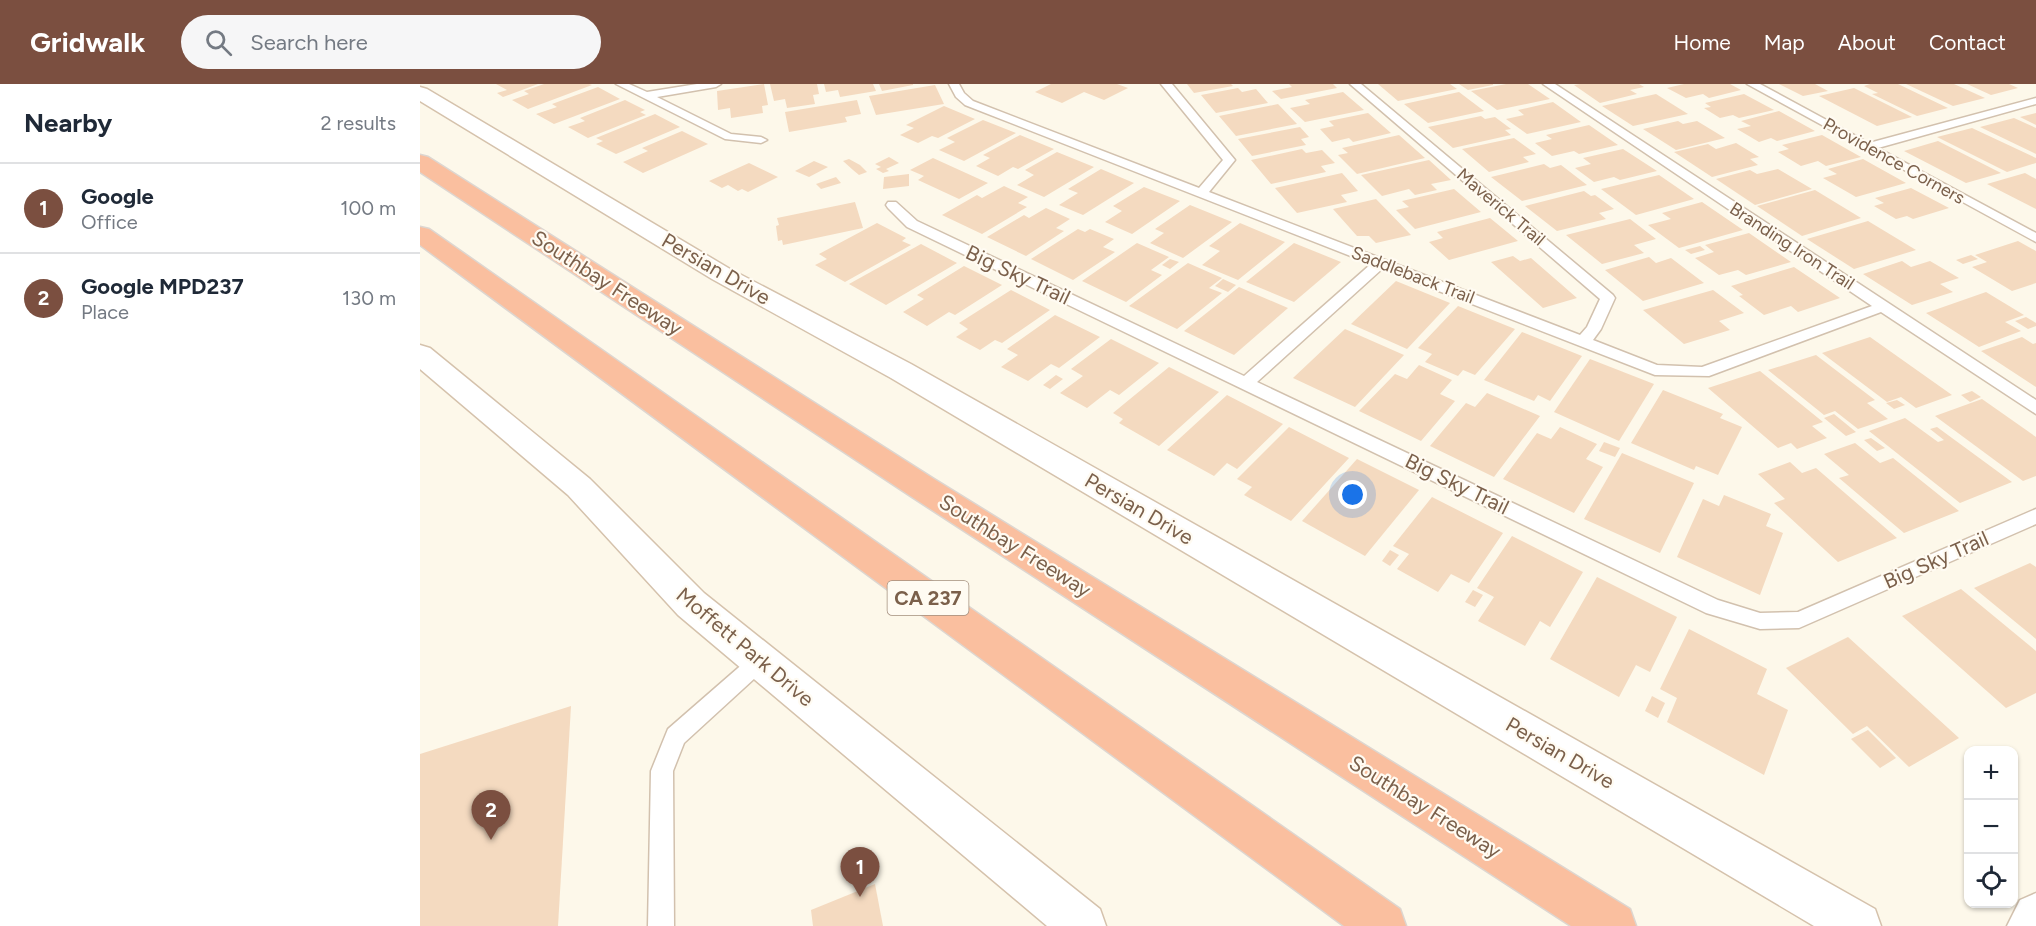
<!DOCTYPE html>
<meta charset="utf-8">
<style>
:root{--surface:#fff;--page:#f6f6f7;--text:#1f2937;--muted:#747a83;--line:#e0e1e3;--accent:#7b4f40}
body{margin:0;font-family:Figtree,sans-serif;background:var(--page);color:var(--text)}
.controls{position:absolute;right:18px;bottom:18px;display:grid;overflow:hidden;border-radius:12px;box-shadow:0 2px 4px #0004}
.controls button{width:54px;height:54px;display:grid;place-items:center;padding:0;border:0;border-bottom:2px solid var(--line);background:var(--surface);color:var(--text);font:30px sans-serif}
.you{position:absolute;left:933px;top:411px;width:21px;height:21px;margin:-15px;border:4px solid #fff;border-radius:50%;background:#1a73e8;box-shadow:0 0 0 9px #1a73e833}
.badge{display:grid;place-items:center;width:39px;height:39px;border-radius:50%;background:var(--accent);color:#fff;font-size:20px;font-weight:700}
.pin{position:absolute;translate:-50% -50px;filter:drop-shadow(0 2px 3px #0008)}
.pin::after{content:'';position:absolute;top:32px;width:21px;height:18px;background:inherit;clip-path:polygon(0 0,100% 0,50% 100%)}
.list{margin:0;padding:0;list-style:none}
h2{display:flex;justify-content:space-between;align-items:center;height:78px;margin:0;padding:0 24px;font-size:26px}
h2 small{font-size:20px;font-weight:400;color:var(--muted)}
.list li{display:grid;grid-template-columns:39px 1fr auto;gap:18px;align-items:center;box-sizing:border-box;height:90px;padding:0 24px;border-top:2px solid var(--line)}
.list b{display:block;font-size:22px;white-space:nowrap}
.list p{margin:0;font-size:20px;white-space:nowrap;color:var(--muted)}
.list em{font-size:20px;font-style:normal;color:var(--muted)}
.icon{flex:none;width:33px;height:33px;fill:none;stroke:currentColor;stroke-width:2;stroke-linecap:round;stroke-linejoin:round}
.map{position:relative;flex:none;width:1616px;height:842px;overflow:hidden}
header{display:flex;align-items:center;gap:36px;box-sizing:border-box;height:84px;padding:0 30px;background:var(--accent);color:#fff}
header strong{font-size:28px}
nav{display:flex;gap:33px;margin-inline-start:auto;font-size:21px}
.search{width:420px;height:54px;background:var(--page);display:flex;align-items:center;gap:15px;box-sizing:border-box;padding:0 21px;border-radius:33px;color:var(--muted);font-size:22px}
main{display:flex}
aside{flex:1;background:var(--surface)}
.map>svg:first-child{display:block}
</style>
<header>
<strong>Gridwalk</strong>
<div class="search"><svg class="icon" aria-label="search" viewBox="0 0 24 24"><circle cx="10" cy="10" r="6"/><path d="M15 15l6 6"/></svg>Search here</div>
<nav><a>Home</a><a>Map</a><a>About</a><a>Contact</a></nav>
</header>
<main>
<aside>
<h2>Nearby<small>2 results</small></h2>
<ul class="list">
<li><span class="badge">1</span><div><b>Google</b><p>Office</p></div><em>100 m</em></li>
<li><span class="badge">2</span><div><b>Google MPD237</b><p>Place</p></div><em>130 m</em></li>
</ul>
</aside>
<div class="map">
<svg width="1616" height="842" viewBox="0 0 1616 842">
<rect width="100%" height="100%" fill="#fdf8ea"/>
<!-- building -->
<g fill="#f4dac0">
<polygon points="76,0 118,0 83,13 77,9 87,6"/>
<polygon points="124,0 169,0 172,1 108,25 92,16 109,10 104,7"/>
<polygon points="344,0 348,21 342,22 343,29 311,34 310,24 298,26 297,7"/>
<polygon points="350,0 397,0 399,10 393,11 395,20 367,24 365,15 354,17"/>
<polygon points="404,0 453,0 456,7 420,13 418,6 406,8"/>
<polygon points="459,0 493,0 493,1 462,7"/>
<polygon points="631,0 697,0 708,4 684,16 664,8 642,19 615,8"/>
<polygon points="767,0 811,0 813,2 774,9"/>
<polygon points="869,0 913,0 917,4 861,15 852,7 872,3"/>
<polygon points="958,0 1030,0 1037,5 978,17"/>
<polygon points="1039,0 1073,0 1073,1 1048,6"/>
<polygon points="1086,0 1108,0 1130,15 1077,26 1051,7"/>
<polygon points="1160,0 1219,0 1224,3 1210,6 1217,10 1180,19 1154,1"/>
<polygon points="1264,0 1310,0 1321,6 1289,14 1283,10 1266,14 1247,4"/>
<polygon points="1359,0 1395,0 1408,7 1383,12"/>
<polygon points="1450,0 1478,0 1528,24 1497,32 1452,10 1458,9 1444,2"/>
<polygon points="1486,0 1534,0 1565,14 1533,22"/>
<polygon points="1547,0 1589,0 1598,4 1571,11"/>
<polygon points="515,1 524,20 456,31 449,12"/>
<polygon points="178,3 200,15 134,40 116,30 137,23 132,20"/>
<polygon points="818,4 822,8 836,5 848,19 796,29 781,11"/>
<polygon points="1434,4 1492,33 1457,42 1399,12"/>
<polygon points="923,8 944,26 885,38 870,24 890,20 885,16"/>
<polygon points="1039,8 1064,27 1008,39 984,20"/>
<polygon points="1236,10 1268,30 1213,42 1182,22"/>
<polygon points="1324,10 1354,26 1319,34 1313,31 1300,34 1284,24 1291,23 1285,19"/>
<polygon points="205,16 225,26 220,28 226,31 168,54 148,43 165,37 160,34"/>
<polygon points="437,16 441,30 425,33 427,38 369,48 365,28"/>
<polygon points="1133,18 1161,38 1107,50 1086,35 1104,31 1098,26"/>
<polygon points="858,20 877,40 816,52 799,32"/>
<polygon points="524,22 555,35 518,54 512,52 498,59 480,51 494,44 486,41"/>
<polygon points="1359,27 1395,47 1357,57 1351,54 1339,58 1317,45 1331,42 1321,37"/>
<polygon points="948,29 971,49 933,58 929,54 912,58 900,45 914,42 909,37"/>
<polygon points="1616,29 1616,41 1600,33"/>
<polygon points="235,30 260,43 196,70 176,60 183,57 176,54"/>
<polygon points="1061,32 1065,35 1075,33 1091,45 1085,46 1091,51 1033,64 1008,43"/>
<polygon points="1594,34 1616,44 1616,70 1560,43"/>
<polygon points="563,36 596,49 544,77 519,66 535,58 527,54"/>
<polygon points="1258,37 1263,40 1277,37 1305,54 1256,66 1223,45"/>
<polygon points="1169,41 1198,61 1159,70 1154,67 1132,72 1115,59 1132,55 1126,51"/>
<polygon points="880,43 889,53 881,55 886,61 832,72 818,55"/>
<polygon points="1552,44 1616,74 1616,79 1587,88 1517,53"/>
<polygon points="262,47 288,60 223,89 203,78 228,67 222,64"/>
<polygon points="600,51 634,65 598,85 593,83 578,92 556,82 570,74 563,71"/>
<polygon points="979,51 1005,74 937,90 918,71 928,69 922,64"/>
<polygon points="1402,51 1441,73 1406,82 1398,77 1381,82 1358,68 1369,65 1362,61"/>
<polygon points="1094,54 1116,70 1103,73 1109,78 1069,88 1042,65"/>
<polygon points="1518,57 1581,89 1546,99 1484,67"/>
<polygon points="1316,59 1339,73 1330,75 1338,81 1292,93 1254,68 1288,60 1296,65"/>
<polygon points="882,65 886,69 902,66 915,79 901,82 906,88 851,100 831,76"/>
<polygon points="1203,65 1237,87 1200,96 1194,93 1174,98 1155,84 1171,80 1163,74"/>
<polygon points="637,68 674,83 624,113 597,101 614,91 605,86"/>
<polygon points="469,73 479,79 466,85 469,87 463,89 456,85 461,83 455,80"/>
<polygon points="513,74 568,99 539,115 498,96 504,92 490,86"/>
<polygon points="429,75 440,81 447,88 439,91 433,86 423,77"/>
<polygon points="1443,75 1486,99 1436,113 1403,94 1417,90 1408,85"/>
<polygon points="1009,76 1031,96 1011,100 1017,106 995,111 989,105 962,112 941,91"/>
<polygon points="394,77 408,83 389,93 375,87"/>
<polygon points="329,79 358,93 328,108 322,105 318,107 308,101 302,104 289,97"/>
<polygon points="1124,80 1130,84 1141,81 1167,101 1102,117 1071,93"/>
<polygon points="681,85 714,99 663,131 639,121 658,109 648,105"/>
<polygon points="1358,85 1392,105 1335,121 1296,95 1330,86 1337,90"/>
<polygon points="922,89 938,107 921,111 927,118 877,129 855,104"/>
<polygon points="1605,89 1616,95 1616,125 1567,100"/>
<polygon points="489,90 489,102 463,105 464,93"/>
<polygon points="1239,91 1274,115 1216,131 1181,105"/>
<polygon points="416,93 421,99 401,105 396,100"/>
<polygon points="584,102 608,113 598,119 607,123 562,150 522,131 557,111 562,114"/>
<polygon points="724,103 760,117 712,150 685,138 702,127 693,122"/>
<polygon points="1491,104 1529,124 1493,135 1487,132 1476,135 1454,122 1464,119 1455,114"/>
<polygon points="1034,105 1061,128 995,145 976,126 989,123 982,117"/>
<polygon points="1395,106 1441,134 1382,152 1337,122"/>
<polygon points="1164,107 1171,112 1175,111 1194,125 1179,129 1186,135 1137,147 1105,122"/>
<polygon points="956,115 991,151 956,159 949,152 937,152 913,125"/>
<polygon points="435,118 443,144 363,161 362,156 358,157 356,142 359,141 357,134"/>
<polygon points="1282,118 1323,146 1259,164 1228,141 1251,135 1242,129"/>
<polygon points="770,121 812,138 763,174 730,159 744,149 735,145"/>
<polygon points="626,124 650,135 636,144 644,147 606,172 567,153 604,131 609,134"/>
<polygon points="1070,134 1098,157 1029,176 1009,158 1023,154 1017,148"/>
<polygon points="1210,135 1236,155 1214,161 1224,169 1182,180 1146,151"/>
<polygon points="1448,137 1496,166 1434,185 1387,155"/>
<polygon points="457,139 486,154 482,157 491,161 425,198 395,181 407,175 399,170"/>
<polygon points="820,139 865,158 818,196 782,181 800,167 789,162"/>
<polygon points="658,145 665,148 670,145 694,155 683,163 695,168 653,196 611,175"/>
<polygon points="1329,149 1371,178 1326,191 1318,186 1299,191 1275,174 1294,168 1285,161"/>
<polygon points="1598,157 1616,167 1616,199 1592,207 1552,183 1567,178 1555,171"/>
<polygon points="717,159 749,173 731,186 742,191 706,218 662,197"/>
<polygon points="874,159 921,178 874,218 826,198"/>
<polygon points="501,160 537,179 466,221 429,200"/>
<polygon points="1280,162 1285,166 1271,170 1265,166"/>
<polygon points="1551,171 1558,175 1543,180 1536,176"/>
<polygon points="1093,172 1100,177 1111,174 1157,214 1123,224 1071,178"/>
<polygon points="1229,173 1236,179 1251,174 1284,199 1223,217 1185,186"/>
<polygon points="750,175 759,178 750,185 742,181"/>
<polygon points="1482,177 1491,183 1510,177 1539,194 1520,200 1533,208 1492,221 1443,190"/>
<polygon points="768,179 802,194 789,204 802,209 757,245 709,222"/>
<polygon points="544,182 582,201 535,231 529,228 507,242 483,228 504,215 497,211"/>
<polygon points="1374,183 1420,214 1378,228 1371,222 1344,231 1319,212 1323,211 1311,202"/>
<polygon points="803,195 816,201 808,208 795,202"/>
<polygon points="976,197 1030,219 987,265 931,240"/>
<polygon points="819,203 868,224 814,271 764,247"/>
<polygon points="591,206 630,226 582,259 575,256 560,266 536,253 548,245 539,239"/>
<polygon points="1293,206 1324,229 1299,237 1310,246 1264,260 1223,226"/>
<polygon points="1566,208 1604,231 1585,238 1601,247 1559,263 1506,229"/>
<polygon points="1038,222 1095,245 1055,291 1043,286 1038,292 1005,278 1012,270 998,264"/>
<polygon points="635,231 680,253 639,284 631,280 608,297 581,283 598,271 587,265"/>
<polygon points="1606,233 1616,239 1616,242 1608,245 1595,237"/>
<polygon points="925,245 984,271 935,323 873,294"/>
<polygon points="1102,248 1162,272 1130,317 1118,311 1114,317 1064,296"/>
<polygon points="1450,253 1532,311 1496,324 1481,313 1467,318 1402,269"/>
<polygon points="1602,253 1613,260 1616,259 1616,303 1561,267"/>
<polygon points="691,255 739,279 699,311 690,306 667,324 640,309 663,292 651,285"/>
<polygon points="1396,271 1455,316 1447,319 1468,335 1438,345 1415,327 1404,331 1348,286"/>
<polygon points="1170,275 1234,300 1199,357 1134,328"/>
<polygon points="999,281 1032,296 1020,310 1035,317 1001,357 939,327 975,290 987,295"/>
<polygon points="749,283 799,308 739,362 699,339 703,335 693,329"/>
<polygon points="1340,287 1403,338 1392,342 1407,354 1377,365 1371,359 1358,364 1288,304"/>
<polygon points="636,291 643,295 630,305 623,301"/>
<polygon points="1243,306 1303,330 1300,334 1322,343 1298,391 1276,382 1274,386 1211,359"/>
<polygon points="1552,307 1561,313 1550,318 1541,311"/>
<polygon points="1067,309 1120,332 1074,393 1010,362 1046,319 1055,323"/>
<polygon points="807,311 863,340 817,385 807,379 794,392 747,366"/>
<polygon points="1562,315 1616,353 1616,392 1603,397 1515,332"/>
<polygon points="1477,316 1485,321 1474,325 1466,319"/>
<polygon points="1414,330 1436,348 1426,352 1404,334"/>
<polygon points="1485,334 1518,358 1524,356 1510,345 1517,343 1592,398 1540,419 1449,347"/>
<polygon points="869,343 929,374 871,437 824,411 832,403 817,395"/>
<polygon points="1140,343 1177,360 1166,375 1183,383 1154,429 1083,395 1117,349 1131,355"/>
<polygon points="1451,354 1465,364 1457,367 1444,356"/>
<polygon points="1184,358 1200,364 1195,373 1179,367"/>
<polygon points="1435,359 1460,379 1473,374 1539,427 1484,449 1419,394 1429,391 1404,370"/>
<polygon points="1202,369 1274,399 1240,469 1164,435"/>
<polygon points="937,375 999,406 945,472 882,437"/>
<polygon points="1370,378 1382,389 1396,384 1477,454 1418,478 1354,419 1365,415 1338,390"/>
<polygon points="1304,411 1351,430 1346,442 1363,449 1340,511 1257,473 1283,415 1299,422"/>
<polygon points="1012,413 1083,449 1049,499 1031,490 1018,508 977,485 989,470 973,462"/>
<polygon points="1092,452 1163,488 1130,543 1120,537 1105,562 1058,537 1074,513 1057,504"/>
<polygon points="970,466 979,471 970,482 962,477"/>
<polygon points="1610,479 1616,483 1616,555 1554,504"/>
<polygon points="1177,493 1257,533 1230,588 1216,581 1199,613 1130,575"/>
<polygon points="1541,505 1616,567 1616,609 1586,624 1482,532"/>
<polygon points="1053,506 1063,511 1055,523 1045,518"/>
<polygon points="1269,545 1347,585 1337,610 1368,626 1344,691 1247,638 1257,614 1240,605"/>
<polygon points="1428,553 1539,654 1489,683 1447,642 1433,650 1366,584"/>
<polygon points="1232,612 1245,619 1238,634 1225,627"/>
<polygon points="151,622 138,842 0,842 0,670"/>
<polygon points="1448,646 1476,674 1460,684 1431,655"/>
<polygon points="455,800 463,842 393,842 391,826"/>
</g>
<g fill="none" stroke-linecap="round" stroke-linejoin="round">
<defs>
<g id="lane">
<polygon points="196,0 209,0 227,8 277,0 301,0 296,3 237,13 311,50 341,53 347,56 341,59 305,55"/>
<polygon points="529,0 539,0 544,9 553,17 779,104 803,76 741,0 752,0 815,76 789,108 1160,251 1167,243 1180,215 930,0 941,0 1193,211 1195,214 1181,245 1173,256 1237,281 1282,283 1452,222 1123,0 1135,0 1616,316 1616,330 1461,228 1289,292 1235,291 962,185 837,298 1298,516 1340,529 1378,528 1616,425 1616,440 1379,544 1340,545 1286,529 487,143 468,124 466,121 468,118 476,118 497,137 824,292 951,180 545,21 536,13"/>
<polygon points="1327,0 1340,0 1449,59 1616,14 1616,20 1458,64 1616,149 1616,158"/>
<polygon points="340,568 347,571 350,577 347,583 264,659 253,687 254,842 228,842 231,687 248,645 333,571"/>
</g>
<polygon id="street" points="1616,809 1616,842 1587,842 1600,816"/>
<g id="secondary">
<polygon points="0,3 7,5 310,185 491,280 1455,825 1461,842 1394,842 471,294 292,195 0,17"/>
<polygon points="0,261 10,264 170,395 284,509 680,825 686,842 627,842 258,531 148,411 0,285"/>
</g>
<g id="highway">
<polygon points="0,71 8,73 514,395 1210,825 1216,842 1151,842 492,413 0,88"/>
<polygon points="0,143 9,145 980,825 986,842 924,842 0,161"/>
</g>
</defs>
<!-- lane casing -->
<use href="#lane" stroke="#d2c1ae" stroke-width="3"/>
<!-- street casing -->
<use href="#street" stroke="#d2c1ae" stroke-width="3"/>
<!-- secondary casing -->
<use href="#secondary" stroke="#d5c2ac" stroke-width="3"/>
<!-- highway casing -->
<use href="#highway" stroke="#ddd6d0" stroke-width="3"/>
<!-- lane -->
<use href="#lane" fill="#fff" fill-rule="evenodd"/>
<!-- street -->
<use href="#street" fill="#fff" fill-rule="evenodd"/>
<!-- secondary -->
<use href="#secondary" fill="#fff" fill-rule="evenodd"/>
<!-- highway -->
<use href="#highway" fill="#fabf9f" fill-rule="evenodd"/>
</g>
<g text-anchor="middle" stroke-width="4.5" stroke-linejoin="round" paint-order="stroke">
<!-- far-street labels -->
<g font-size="18" fill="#7b604b" stroke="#fffbf2">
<text transform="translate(1474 77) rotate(29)" y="6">Providence Corners</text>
<text transform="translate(1081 123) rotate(40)" y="6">Maverick Trail</text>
<text transform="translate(1372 162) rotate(33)" y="6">Branding Iron Trail</text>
<text transform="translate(993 191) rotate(21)" y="6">Saddleback Trail</text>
</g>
<!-- shield labels -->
<rect fill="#fffbf2" stroke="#a38e7d" stroke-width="1.5" x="467.5" y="497" width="81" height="34" rx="4.5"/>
<g font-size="20" font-weight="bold" fill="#7b604b">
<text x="508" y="521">CA 237</text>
</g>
<!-- street labels -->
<g font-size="21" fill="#7b604b" stroke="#fffbf2">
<text transform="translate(296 185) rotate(30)" y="7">Persian Drive</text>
<text transform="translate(598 191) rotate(25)" y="7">Big Sky Trail</text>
<text transform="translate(187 199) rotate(33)" y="7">Southbay Freeway</text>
<text transform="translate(1037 400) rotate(26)" y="7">Big Sky Trail</text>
<text transform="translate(719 425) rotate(30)" y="7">Persian Drive</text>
<text transform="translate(595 462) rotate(32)" y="7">Southbay Freeway</text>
<text transform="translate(1516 476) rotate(-24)" y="7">Big Sky Trail</text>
<text transform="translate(325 563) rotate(40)" y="7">Moffett Park Drive</text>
<text transform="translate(1140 669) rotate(30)" y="7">Persian Drive</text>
<text transform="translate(1005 723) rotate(32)" y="7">Southbay Freeway</text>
</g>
</g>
</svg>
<div class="controls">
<button>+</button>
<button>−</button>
<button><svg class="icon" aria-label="locate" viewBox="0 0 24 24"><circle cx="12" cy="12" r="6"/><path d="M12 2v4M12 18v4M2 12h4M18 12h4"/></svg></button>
</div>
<div class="you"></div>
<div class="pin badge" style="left:440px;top:813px">1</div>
<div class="pin badge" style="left:71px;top:756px">2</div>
</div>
</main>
